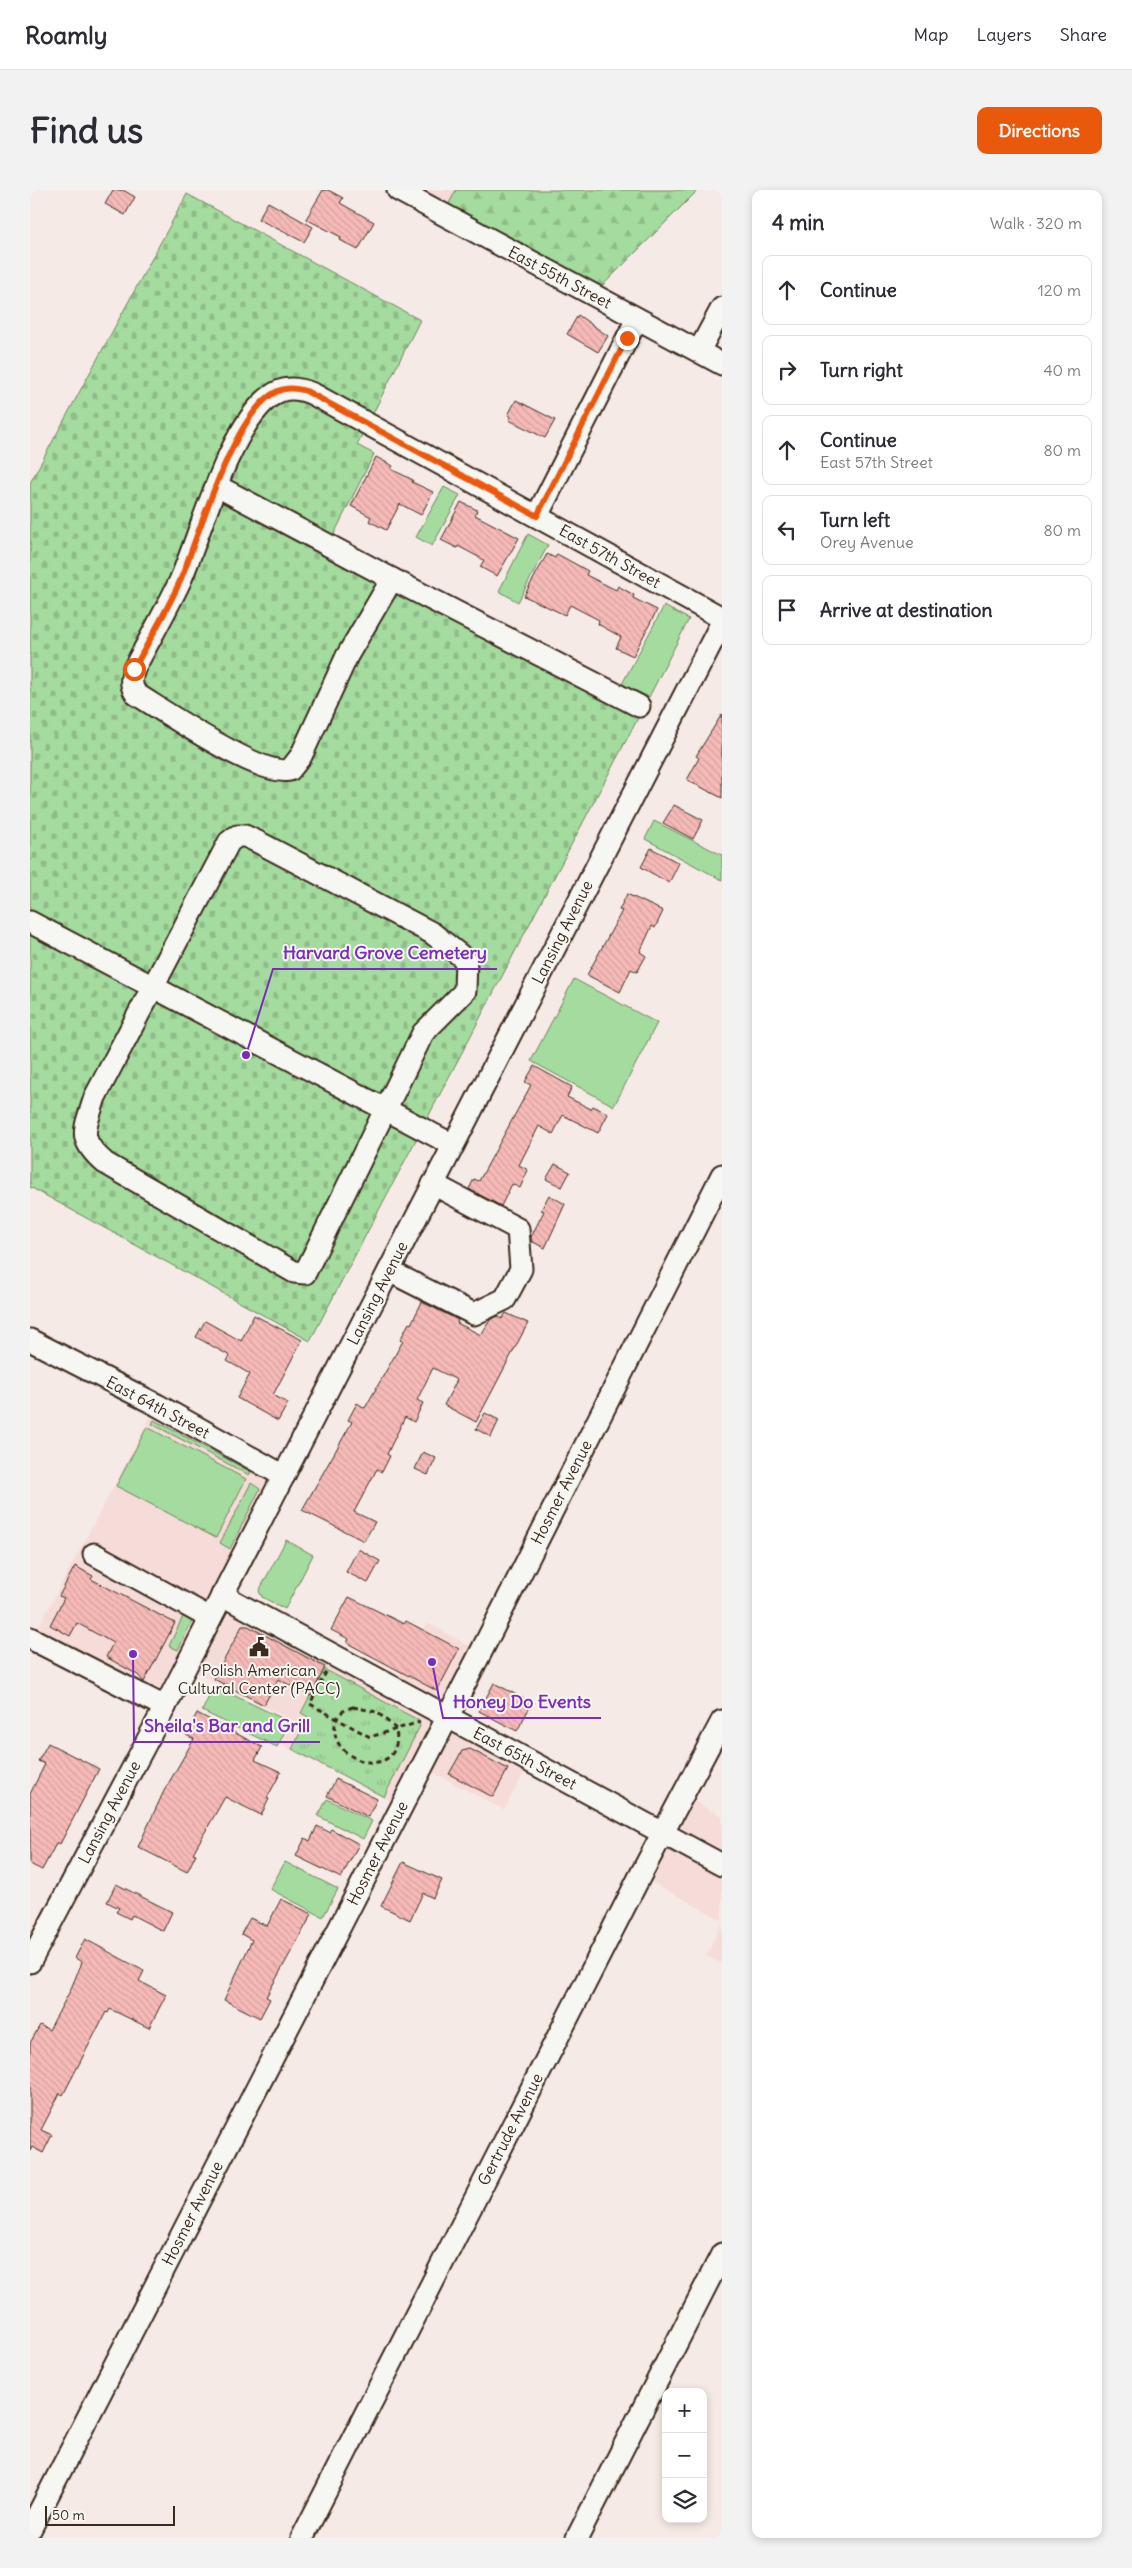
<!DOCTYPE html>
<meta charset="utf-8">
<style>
:root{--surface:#fff;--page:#f2f2f3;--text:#2b2b33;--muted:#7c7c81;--line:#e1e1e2;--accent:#ea580c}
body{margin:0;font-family:Delius,sans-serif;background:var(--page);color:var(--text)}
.controls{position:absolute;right:15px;bottom:15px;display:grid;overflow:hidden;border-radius:10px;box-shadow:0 2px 8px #0003}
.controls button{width:45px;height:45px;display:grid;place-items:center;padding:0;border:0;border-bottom:1px solid var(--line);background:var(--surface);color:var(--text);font:25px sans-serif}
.scale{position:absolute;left:15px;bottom:12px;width:130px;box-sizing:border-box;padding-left:5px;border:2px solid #3b2a1e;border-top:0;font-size:14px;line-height:18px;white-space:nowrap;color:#3b2a1e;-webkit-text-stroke:4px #f6f6f2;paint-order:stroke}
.stop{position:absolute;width:15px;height:15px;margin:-11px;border:4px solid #ea580c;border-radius:50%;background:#fff}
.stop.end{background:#ea580c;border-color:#fff;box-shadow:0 1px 5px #0008}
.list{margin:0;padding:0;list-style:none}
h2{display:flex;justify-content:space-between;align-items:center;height:65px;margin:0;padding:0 20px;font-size:21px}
h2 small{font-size:16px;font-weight:400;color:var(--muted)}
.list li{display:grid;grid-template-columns:32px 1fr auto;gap:15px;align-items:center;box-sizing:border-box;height:70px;margin:0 10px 10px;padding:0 10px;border:1px solid var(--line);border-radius:10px}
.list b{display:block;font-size:19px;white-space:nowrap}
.list p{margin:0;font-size:16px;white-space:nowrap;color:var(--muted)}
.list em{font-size:16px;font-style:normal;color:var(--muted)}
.icon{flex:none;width:28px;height:28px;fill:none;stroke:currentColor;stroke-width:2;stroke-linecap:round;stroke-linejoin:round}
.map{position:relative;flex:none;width:692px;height:2348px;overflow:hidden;border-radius:10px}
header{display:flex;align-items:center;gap:30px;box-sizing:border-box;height:70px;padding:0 25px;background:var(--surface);border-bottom:1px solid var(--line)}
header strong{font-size:24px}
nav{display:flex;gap:28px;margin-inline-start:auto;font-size:18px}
.intro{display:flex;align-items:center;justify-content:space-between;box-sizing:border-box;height:120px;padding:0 30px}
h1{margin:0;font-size:35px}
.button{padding:12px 22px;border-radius:10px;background:var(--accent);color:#fff;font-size:18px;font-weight:700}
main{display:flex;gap:30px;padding:0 30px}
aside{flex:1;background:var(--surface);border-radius:10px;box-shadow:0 2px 8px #0003}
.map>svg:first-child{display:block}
</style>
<header>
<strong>Roamly</strong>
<nav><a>Map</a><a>Layers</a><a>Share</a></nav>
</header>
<div class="intro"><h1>Find us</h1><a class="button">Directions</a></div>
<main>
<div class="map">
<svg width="692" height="2348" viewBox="0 0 692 2348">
<defs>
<pattern id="forest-firs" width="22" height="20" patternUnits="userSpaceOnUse" patternTransform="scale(1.25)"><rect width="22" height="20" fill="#a4db9e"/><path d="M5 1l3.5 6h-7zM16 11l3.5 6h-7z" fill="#8ebc88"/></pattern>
<pattern id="cemetery-stones" width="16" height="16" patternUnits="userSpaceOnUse" patternTransform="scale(1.25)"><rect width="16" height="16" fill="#a4db9e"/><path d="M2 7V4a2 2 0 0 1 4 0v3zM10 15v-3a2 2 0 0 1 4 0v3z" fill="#8ebc88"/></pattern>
<pattern id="park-tufts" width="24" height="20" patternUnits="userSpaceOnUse" patternTransform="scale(1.25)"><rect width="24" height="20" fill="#a4db9e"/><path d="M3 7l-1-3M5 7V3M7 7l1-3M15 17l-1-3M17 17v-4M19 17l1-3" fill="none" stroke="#8ebc88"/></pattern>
<pattern id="building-back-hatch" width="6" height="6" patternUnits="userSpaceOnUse" patternTransform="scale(1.25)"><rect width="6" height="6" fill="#f6bab8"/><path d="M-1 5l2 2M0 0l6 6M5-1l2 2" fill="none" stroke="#d4a09e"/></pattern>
</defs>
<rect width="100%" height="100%" fill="#f6eae6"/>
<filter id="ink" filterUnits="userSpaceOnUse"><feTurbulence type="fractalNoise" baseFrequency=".02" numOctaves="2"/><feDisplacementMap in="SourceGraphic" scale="10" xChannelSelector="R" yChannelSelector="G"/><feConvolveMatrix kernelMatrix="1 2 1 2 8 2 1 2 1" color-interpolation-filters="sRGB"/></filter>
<g filter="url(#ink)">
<!-- built -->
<g fill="#f6dcd8">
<polygon points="368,0 426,0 413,24"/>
<polygon points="127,1215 254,1286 193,1404 363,1497 397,1433 451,1462 417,1526 501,1570 474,1620 391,1576 371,1616 251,1555 263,1531 155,1477 135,1517 2,1449"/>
<polygon points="654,1606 692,1626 692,1730 610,1686"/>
<polygon points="692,1733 692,1774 676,1766"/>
</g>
<!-- green -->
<g fill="#a4db9e" stroke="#70825e">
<polygon points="414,297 430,305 402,356 386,347"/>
<polygon points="498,344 518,355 488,412 469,401"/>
<polygon points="634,416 659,429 619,507 592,494"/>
<polygon points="624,631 692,665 692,690 615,649"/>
<polygon points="544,789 627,833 584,916 501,871"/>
<polygon points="124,1230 221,1282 219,1285 122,1234"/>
<polygon points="117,1237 216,1289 186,1348 86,1296"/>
<polygon points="221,1293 230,1299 200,1359 190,1353"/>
<polygon points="256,1350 283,1365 255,1419 232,1407 229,1401"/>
<polygon points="156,1420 164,1427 148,1460 139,1456"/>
<polygon points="184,1496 260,1532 247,1557 172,1521"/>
<polygon points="297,1609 342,1631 333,1649 288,1626"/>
<polygon points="255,1672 308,1699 293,1727 240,1699"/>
</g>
<!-- forest -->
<polygon fill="url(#forest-firs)" stroke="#70825e" points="426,0 668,0 563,105 413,25"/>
<!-- cemetery -->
<polygon fill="url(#cemetery-stones)" stroke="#70825e" points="157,4 390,130 327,255 344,264 302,348 618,509 280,1151 0,997 0,293"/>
<!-- park -->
<polygon fill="url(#park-tufts)" stroke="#70825e" points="294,1479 388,1530 390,1536 354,1607 262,1559 278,1527 271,1523"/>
<!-- building -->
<g fill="url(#building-back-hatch)" stroke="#3b2a1e">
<polygon points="83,0 93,0 105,7 95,25 75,14"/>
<polygon points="293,0 298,0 313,8 310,13 344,32 328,60 310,50 311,47 276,29"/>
<polygon points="238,12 283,37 274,52 228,29"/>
<polygon points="548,125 578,146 568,162 537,144"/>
<polygon points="486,210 525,230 515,248 479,230 481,227 478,225"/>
<polygon points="346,267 363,276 361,279 383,290 382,292 403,302 391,325 370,314 356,340 339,331 341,327 321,316"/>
<polygon points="431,312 447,320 445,325 489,348 467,386 450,377 454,370 428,356 427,358 411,350"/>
<polygon points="517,364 525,368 527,364 558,381 556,385 586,400 588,396 604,405 603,408 627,420 603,466 586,458 591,447 568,434 569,430 540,415 535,425 494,406"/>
<polygon points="692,524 692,608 657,590 669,568 666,566"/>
<polygon points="644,615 673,630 663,649 633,633"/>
<polygon points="621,658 649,673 639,693 611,677"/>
<polygon points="597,704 633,721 625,738 622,736 610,762 616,766 607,782 601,779 590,802 557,785 592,721 589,720"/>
<polygon points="504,876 542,897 537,907 561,919 563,916 578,924 568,943 533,925 523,944 509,936 489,975 498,980 490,998 482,994 471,1016 439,999 444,989 449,991 501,895 495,892"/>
<polygon points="525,974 540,982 532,997 516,989"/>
<polygon points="519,1005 535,1014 515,1058 501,1051 501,1047 514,1021 511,1020"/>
<polygon points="392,1112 428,1130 427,1133 451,1145 460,1130 468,1126 472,1129 476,1123 498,1133 446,1232 414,1215 427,1190 403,1178 387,1210 393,1213 384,1232 375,1227 357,1264 360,1266 352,1282 347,1279 324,1322 345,1332 334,1351 272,1320 322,1232 318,1230 327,1213 335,1218 373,1151 370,1150 379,1133 381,1134"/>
<polygon points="224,1125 272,1150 243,1205 258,1213 248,1231 207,1208 220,1184 197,1171 200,1166 166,1147 175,1131 211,1151"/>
<polygon points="455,1223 469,1230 461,1247 446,1239"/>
<polygon points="393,1262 406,1268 398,1285 385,1279"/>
<polygon points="328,1359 350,1371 338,1393 316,1382"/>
<polygon points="45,1376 63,1386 61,1389 145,1433 114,1492 108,1485 76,1467 83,1453 47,1433 40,1446 20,1435 34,1408 29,1406"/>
<polygon points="319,1407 374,1434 376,1431 429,1459 407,1501 317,1453 319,1449 301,1440"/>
<polygon points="212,1436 218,1436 295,1477 281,1506 248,1489 234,1515 184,1489"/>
<polygon points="464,1493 502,1513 487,1541 449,1521"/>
<polygon points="167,1523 232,1557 225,1570 251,1582 237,1608 239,1609 231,1625 195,1607 163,1663 166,1664 157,1682 108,1657 134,1601 164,1549 156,1545"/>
<polygon points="18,1553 69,1579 30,1654 27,1652 12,1680 0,1674 0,1604 15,1574 8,1571"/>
<polygon points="440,1559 478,1579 463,1607 419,1584 432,1561"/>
<polygon points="306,1589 347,1609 338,1627 297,1606"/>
<polygon points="287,1636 299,1642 301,1639 329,1654 311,1688 266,1666 275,1648 280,1651"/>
<polygon points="373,1672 412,1690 403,1708 393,1703 380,1730 351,1716"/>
<polygon points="86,1694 142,1722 133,1741 102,1725 100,1729 86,1722 89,1718 77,1712"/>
<polygon points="251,1709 282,1724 236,1807 240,1809 230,1828 194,1810 222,1750 211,1744 220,1728 237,1736"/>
<polygon points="55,1749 114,1781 109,1791 136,1805 119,1838 80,1819 78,1823 76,1822 33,1905 30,1903 11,1940 22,1945 13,1963 2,1957 0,1961 0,1853 10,1835 19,1840 40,1801 52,1772 45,1768"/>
</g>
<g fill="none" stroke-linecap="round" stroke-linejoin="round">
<defs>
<g id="minor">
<polyline points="368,0 692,174"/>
<polyline points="669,161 692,118"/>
<polyline points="187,296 362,389 609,516"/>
<polyline points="507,326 607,129"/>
<path d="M362 389 317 466 271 566 260 580C231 588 134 521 106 504 100 495 101 488 104 479 119 450 136 421 150 391 171 343 199 236 241 206 254 196 269 198 283 204L692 428"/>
<path d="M207 646H215L228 652 402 743 436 770 435 801 393 843 275 1083 264 1082 75 973C46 948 55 940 65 907L199 652Z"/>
<polyline points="0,732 423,955"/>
<polyline points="359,1081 444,1124 475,1109 491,1079 488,1039 403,994"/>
<polyline points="0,1150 127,1215 254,1286"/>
<polyline points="64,1364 180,1428"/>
<polyline points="192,1405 692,1675"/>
<polyline points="0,1448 135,1517"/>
<polyline points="0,1772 135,1517 692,432"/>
<polyline points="0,2340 451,1462 692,985"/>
<polyline points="272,2348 610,1686 692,1531"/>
<polyline points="547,2348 692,2064"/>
</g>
</defs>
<!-- minor casing -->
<use href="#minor" stroke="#3b2a1e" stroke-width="25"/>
<!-- path -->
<g stroke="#3b2a1e" stroke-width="3" stroke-dasharray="5 4" stroke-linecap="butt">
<polyline points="296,1482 280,1514 340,1547 390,1532"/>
<path d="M323 1517 347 1522 366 1539C375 1593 299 1574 305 1535 307 1524 313 1520 323 1517Z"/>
</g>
<!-- minor -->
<use href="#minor" stroke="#f6f6f2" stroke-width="21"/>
</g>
</g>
<g fill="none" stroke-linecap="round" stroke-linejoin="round" filter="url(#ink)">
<!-- route -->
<path stroke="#ea580c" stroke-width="6" d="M104 479C119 450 137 421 150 391 169 346 203 223 246 202 256 197 266 198 276 201L507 326 597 148"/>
</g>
<!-- icons -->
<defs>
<symbol id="civic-bare" viewBox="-9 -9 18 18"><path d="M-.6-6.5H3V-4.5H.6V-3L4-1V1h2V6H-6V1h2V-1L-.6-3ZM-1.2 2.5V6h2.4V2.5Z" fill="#3b2a1e" stroke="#f6f6f2" stroke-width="2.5" paint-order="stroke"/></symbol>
</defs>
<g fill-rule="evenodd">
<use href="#civic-bare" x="215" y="1443" width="28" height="28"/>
</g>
<g text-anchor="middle" stroke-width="4" stroke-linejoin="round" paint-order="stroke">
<!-- street labels -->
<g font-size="16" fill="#3b2a1e" stroke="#f6f6f2">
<text transform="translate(530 87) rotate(28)" y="6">East 55th Street</text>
<text transform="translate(580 366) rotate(29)" y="6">East 57th Street</text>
<text transform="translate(532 742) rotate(-63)" y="6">Lansing Avenue</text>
<text transform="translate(347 1103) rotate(-63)" y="6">Lansing Avenue</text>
<text transform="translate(128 1217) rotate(28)" y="6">East 64th Street</text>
<text transform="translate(531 1302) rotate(-63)" y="6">Hosmer Avenue</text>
<text transform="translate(495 1568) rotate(28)" y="6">East 65th Street</text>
<text transform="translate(79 1622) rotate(-62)" y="6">Lansing Avenue</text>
<text transform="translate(347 1663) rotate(-63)" y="6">Hosmer Avenue</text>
<text transform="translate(480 1939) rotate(-63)" y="6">Gertrude Avenue</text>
<text transform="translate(162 2023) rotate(-63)" y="6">Hosmer Avenue</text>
</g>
<!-- poi labels -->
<g font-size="16" fill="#3b2a1e" stroke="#f6f6f2">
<text x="229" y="1486">Polish American<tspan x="229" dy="18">Cultural Center (PACC)</tspan></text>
</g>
</g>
<!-- callouts -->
<path fill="none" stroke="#7b2cbf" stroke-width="2" d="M216 865L243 779H467M402 1472L413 1528H571M103 1464L104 1552H290"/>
<g fill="#7b2cbf" stroke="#f6f6f2" stroke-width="2">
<circle cx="216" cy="865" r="5"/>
<circle cx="402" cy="1472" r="5"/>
<circle cx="103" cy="1464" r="5"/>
</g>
<g font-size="18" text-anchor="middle" font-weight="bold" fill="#7b2cbf" stroke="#f6f6f2" stroke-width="4" stroke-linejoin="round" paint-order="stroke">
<text x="355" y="769">Harvard Grove Cemetery</text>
<text x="492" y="1518">Honey Do Events</text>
<text x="197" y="1542">Sheila's Bar and Grill</text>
</g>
</svg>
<div class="controls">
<button>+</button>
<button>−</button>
<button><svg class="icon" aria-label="layers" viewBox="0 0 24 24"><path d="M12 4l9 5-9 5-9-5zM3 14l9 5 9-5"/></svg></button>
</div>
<div class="scale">50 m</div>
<div class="stop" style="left:104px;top:479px"></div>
<div class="stop end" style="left:597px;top:148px"></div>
</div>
<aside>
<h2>4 min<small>Walk · 320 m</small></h2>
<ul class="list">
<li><svg class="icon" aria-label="ahead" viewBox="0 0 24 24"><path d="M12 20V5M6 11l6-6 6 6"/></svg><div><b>Continue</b></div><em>120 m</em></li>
<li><svg class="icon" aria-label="right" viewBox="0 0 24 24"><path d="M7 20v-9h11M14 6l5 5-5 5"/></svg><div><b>Turn right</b></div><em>40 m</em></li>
<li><svg class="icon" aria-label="ahead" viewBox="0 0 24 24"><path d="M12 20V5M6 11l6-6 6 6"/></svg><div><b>Continue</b><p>East 57th Street</p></div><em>80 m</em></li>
<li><svg class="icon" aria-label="left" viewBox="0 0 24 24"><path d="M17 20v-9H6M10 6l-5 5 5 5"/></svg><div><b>Turn left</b><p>Orey Avenue</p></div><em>80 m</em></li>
<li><svg class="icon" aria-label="arrive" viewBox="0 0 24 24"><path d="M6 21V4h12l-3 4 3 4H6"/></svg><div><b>Arrive at destination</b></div></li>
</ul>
</aside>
</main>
